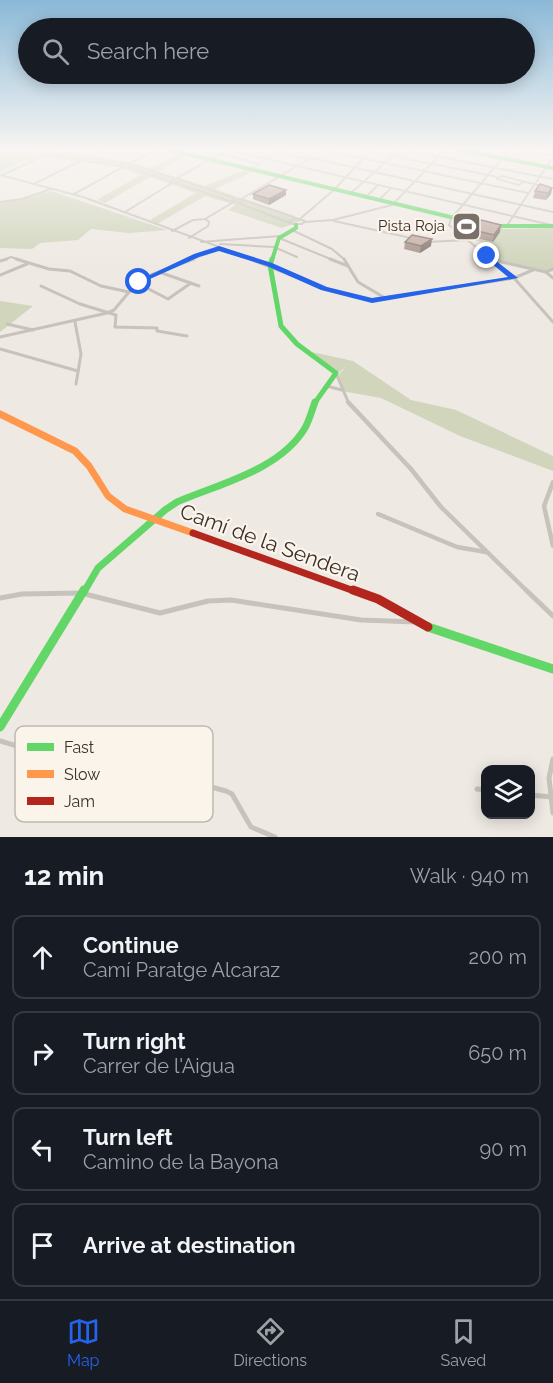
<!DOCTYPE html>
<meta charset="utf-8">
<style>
:root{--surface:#171b24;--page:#242831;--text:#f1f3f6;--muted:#9ea1a6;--line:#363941;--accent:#2563eb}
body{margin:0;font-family:Raleway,sans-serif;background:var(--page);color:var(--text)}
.controls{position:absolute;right:18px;bottom:18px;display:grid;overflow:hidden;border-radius:12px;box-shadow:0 3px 15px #0003}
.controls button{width:54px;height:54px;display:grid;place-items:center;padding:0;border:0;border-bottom:2px solid var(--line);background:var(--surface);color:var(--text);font:30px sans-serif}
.stop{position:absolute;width:18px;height:18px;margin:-14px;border:4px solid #2563eb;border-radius:50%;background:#fff}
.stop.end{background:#2563eb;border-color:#fff;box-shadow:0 2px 6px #0008}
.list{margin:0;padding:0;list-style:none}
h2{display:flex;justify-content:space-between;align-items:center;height:78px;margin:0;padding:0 24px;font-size:26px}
h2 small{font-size:20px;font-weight:400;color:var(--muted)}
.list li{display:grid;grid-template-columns:39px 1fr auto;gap:18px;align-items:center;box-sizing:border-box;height:84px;margin:0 12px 12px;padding:0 12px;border:2px solid var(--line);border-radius:12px}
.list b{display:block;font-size:22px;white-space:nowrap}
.list p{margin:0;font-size:20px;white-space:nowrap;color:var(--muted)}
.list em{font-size:20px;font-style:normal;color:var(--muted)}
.icon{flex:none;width:33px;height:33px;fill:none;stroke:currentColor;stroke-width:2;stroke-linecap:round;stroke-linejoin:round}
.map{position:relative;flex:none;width:553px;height:837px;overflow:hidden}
.search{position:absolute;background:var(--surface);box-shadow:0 3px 15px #0003;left:18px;right:18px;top:18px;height:66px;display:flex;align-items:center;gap:15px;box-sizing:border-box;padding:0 21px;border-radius:33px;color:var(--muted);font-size:22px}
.sheet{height:462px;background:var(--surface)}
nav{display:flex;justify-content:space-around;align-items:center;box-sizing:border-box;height:84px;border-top:2px solid var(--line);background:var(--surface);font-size:16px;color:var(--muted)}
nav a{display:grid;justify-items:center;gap:3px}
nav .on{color:var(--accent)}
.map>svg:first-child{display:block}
</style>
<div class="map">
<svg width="553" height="837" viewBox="0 0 553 837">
<rect width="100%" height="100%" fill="#efe9e3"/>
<!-- green -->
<g fill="#d0d5bc">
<polygon points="0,150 50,150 0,172"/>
<polygon points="55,153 127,162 151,168 180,153 188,155 159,172 205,186 247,169 255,171 215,189 303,220 282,228 228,210 235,205 205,196 157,224 150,220 196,193 150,177 105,203 97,200 141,175 118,167 50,156"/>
<polygon points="51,191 167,230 129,233 91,229 78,240 40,243 32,249 0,248 0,202 22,200"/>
<polygon points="456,221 503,229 553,228 553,269 546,272 493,260 487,256 493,245 467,238 471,232 456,229 453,225"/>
<polygon points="0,301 33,306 0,332"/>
<polygon points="312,352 353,361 411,400 456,410 553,456 553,471 460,436 381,398 342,391 339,374 347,366 338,373"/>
</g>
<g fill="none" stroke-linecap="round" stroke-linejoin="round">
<!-- street-far3 -->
<g stroke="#c8c2bc" stroke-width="2">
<polyline points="228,150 551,225"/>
<polyline points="275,150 309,160 316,158 305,157"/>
<polyline points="323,150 528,193"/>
<polyline points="362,150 498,177"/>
<polyline points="404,150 553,179"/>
<polyline points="522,150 553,155"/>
<polyline points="547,150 553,151"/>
<polyline points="52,152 127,163"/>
<polyline points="220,154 260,164"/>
<polyline points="46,156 122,166"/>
<polyline points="316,159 553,212"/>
<polygon points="131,163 131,166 122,165"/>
<polyline points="131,163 156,150"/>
<polyline points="133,165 174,178"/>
<polyline points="129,167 170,181"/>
<polyline points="251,169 280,150"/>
<polyline points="0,175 83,197 255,260"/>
<polyline points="2,175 56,150"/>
<polyline points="179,179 179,182 170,182 227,150"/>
<polyline points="181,180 234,198"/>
<polyline points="523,182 519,185 497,179 502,176 541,186"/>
<polyline points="176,183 230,201"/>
<polyline points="34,184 102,150"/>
<polyline points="351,193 399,150"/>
<polyline points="74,194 123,167"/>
<polyline points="368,195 378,185"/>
<polyline points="381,198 391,188"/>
<polygon points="241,199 244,200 241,203 230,201"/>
<polyline points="241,199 307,160"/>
<polyline points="244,200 294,217"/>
<polyline points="0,202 22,199 51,189"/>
<polyline points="240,204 293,224 302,224 305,221 296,218 289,222"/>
<polyline points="125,212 172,183"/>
<polyline points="301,218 335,189 371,150"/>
<polyline points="334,221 411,238"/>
<polyline points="305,222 333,220 392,205 445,150"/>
<polyline points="506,227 553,157"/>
<polyline points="292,230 332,249 345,260"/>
<polyline points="172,231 193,220 205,219 232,203"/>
<polyline points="189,238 208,226 209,222 205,219"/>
<polyline points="279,238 333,260"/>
<polyline points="201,242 280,236"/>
<polyline points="427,242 467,240"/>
<polyline points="220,244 274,247 297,257"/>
<polyline points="3,260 11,257 21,260"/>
<polyline points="190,260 219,249"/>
<polyline points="492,260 449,225 451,219 509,150"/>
</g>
<!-- street-far2 -->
<g stroke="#c8c2bc" stroke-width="3">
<polyline points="16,259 49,269 70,271 101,286 129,292"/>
<polyline points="250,259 324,288 372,300 514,278 533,270"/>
<polyline points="330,259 348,266"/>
<polyline points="344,259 358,282 385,298"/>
<polyline points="490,259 514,278 553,322"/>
<polyline points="493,260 546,272 553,269"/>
<polyline points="0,261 7,259"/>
<polyline points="159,272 199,286"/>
<polyline points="546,272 553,278"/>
<polyline points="0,275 27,264"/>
<polyline points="137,283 168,299 191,283"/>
<polyline points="41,286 80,304 116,315 115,327 157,328 157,331 187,336"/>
<polyline points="75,322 81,354 76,384"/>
<polyline points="7,324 33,330"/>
<polyline points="0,337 107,313 114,310 140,279 194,259"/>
<polyline points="0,349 78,371"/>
<polyline points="336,373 349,404"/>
<polyline points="326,386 342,390"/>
</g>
<!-- street-far1 -->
<g stroke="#c8c2bc" stroke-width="4.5">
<polyline points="348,402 411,469 441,507 528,592"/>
<polyline points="553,482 544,506 553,546"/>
<polyline points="378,514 457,547 486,552"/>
</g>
<!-- street -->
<g stroke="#c8c2bc" stroke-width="5">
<polyline points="526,590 553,616"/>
<polyline points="0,598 22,594 81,593 160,613 208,601 231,600 361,620 416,622"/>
<polyline points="0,741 47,755 113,761 226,791 232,794 251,827 275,837"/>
<polyline points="553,759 549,778 553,813"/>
<polyline points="477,789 486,790"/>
<polyline points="530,795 552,797"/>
</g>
<!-- fast-far3 -->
<g stroke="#63d668" stroke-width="4">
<polyline points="170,150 484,225"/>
<polyline points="460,150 553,168"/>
<polyline points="496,226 553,226"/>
<polyline points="272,260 279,238 296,228 296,225"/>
</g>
<!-- fast-far2 -->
<polyline stroke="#63d668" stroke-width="5" points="272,259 270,265 281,326 297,344 336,373 314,404"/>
<!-- fast-far1 -->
<path stroke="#63d668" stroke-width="7" d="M84 592 98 568 165 510 177 502C219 484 280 470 305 428 309 421 312 410 315 402"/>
<!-- fast -->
<g stroke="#63d668" stroke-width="9">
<polyline points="428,627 553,669"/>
<polyline points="0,727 84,590"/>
</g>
<!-- slow -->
<polyline stroke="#ff974d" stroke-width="7" points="0,414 75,451 89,466 108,496 125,509 193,533"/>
<!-- jam-far1 -->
<polyline stroke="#b3261e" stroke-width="7" points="193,533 357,592"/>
<!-- jam -->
<polyline stroke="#b3261e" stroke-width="9" points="353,590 378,599 428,627"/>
</g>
<!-- wall -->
<g fill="#a9958d">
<polygon points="552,188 551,194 546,200 533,198 535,191"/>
<polygon points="253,194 286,195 269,205 253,199"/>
<polygon points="473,230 500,232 493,242 472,237"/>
<polygon points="405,242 431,246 420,253 404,249"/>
</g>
<!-- shaded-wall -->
<g fill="#897973">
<polygon points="552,188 551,194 546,200 548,193"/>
<polygon points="286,190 286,195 269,205 269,199"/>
<polygon points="501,225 500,232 493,242 494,235"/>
<polygon points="432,239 431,246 420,253 421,246"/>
</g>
<!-- building -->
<g fill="#c4ada4" stroke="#897973" stroke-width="1.5">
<polygon points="540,184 552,188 548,193 535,191"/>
<polygon points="269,185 286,190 269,199 253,194"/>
<polygon points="481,220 501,225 494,235 473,230"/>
<polygon points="412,235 432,239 421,246 405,242"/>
</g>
<!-- sky -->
<linearGradient id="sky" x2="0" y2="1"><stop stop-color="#8ab9d8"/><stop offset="0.56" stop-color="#f8f5f2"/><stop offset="1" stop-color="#f8f5f2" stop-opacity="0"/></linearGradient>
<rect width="553" height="267" fill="url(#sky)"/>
<!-- route -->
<polygon fill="#2563eb" points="219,246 272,263 327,287 372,298 508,277 485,258 487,254 518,278 372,303 321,290 267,266 219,251 199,257 141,283 135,282 194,254"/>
<!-- icons -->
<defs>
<symbol id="stadium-square" viewBox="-11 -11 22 22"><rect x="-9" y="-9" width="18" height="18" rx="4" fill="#79706a" stroke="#fbf4eb"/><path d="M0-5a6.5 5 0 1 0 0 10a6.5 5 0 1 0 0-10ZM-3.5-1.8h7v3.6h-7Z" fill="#fff"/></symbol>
</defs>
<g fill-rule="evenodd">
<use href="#stadium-square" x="450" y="210" width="33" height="33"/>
</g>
<g text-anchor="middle" stroke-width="4.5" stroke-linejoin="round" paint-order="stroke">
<!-- far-poi labels -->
<g font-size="15" fill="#3a2f29" stroke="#fbf4eb" text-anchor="end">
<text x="445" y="231">Pista Roja</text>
</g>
<!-- near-street labels -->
<g font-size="21" fill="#3a2f29" stroke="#fbf4eb">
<text transform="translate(270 543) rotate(20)" y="7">Camí de la Sendera</text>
</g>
</g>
<!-- legend -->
<rect x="15" y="726" width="198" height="96" rx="9" fill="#fbf4eb" stroke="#c1b9b1" stroke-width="1.5"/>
<rect x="27" y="743" width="27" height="8" fill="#63d668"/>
<rect x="27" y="770" width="27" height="8" fill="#ff974d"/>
<rect x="27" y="797" width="27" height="8" fill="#b3261e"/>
<g font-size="16" fill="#3a2f29">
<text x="64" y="753">Fast</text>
<text x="64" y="780">Slow</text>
<text x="64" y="807">Jam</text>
</g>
</svg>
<div class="controls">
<button><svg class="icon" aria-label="layers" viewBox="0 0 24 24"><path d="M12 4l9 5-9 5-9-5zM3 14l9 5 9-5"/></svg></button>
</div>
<div class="stop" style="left:139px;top:282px"></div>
<div class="stop end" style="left:487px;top:256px"></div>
<div class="search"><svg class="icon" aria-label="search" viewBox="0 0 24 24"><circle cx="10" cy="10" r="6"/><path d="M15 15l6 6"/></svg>Search here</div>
</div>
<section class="sheet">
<h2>12 min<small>Walk · 940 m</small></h2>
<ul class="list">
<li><svg class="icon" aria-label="ahead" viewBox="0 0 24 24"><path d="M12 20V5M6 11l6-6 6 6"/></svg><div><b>Continue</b><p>Camí Paratge Alcaraz</p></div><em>200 m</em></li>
<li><svg class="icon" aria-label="right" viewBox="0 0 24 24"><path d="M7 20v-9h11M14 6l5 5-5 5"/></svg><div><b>Turn right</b><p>Carrer de l'Aigua</p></div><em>650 m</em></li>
<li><svg class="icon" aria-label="left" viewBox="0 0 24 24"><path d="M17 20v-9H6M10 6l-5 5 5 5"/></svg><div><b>Turn left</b><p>Camino de la Bayona</p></div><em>90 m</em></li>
<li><svg class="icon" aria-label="arrive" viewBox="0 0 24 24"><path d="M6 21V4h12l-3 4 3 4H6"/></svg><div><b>Arrive at destination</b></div></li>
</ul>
</section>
<nav>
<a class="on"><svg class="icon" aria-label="map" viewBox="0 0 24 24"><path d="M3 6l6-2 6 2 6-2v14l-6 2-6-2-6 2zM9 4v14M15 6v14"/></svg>Map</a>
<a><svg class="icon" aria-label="directions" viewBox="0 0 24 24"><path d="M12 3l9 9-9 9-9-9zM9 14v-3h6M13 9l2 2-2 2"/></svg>Directions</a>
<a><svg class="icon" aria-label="saved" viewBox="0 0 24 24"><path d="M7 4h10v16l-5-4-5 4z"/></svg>Saved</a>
</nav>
